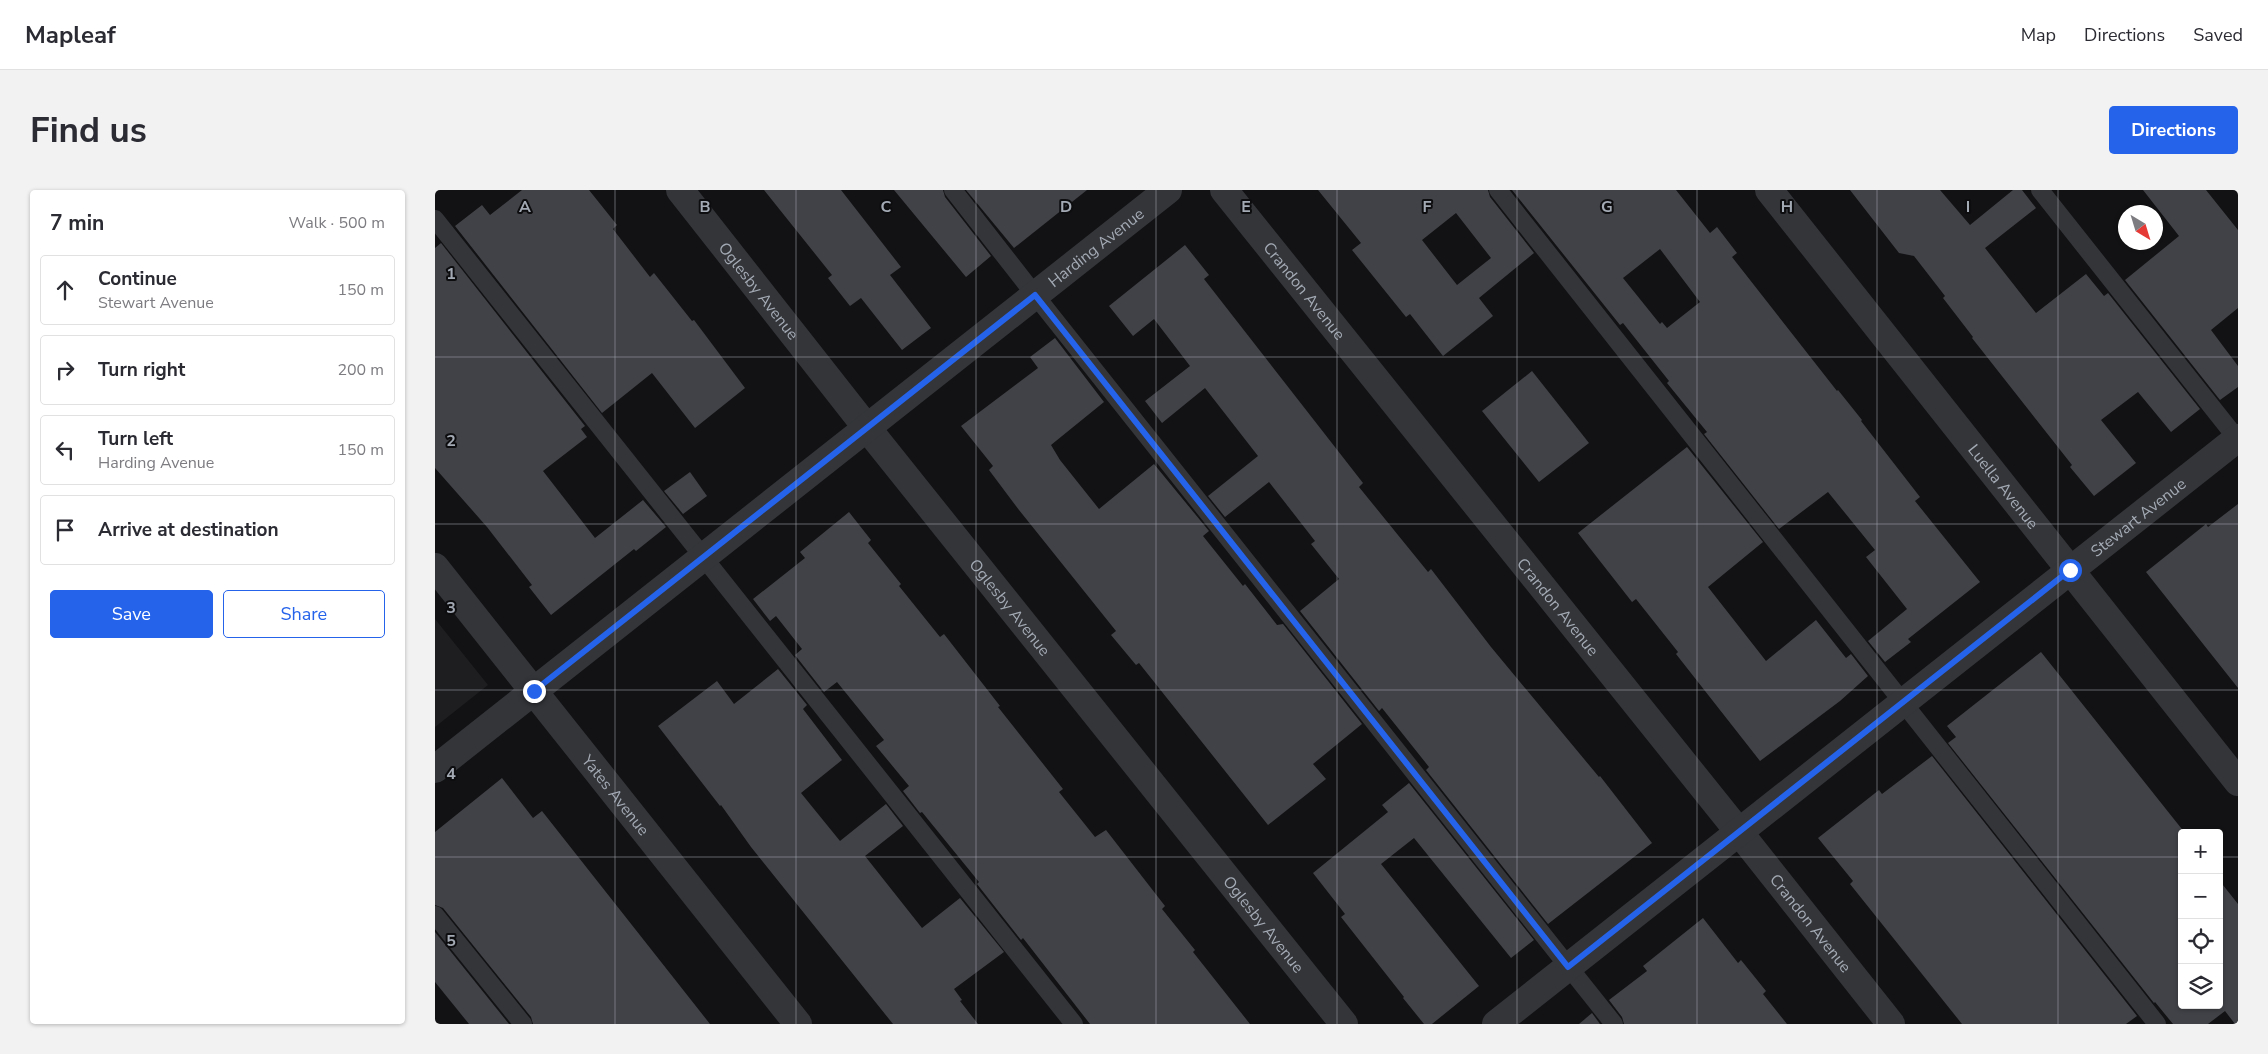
<!DOCTYPE html>
<meta charset="utf-8">
<style>
:root{--surface:#fff;--page:#f2f2f3;--text:#2b2b33;--muted:#7c7c81;--line:#e1e1e2;--accent:#2563eb}
body{margin:0;font-family:"Nunito Sans",sans-serif;background:var(--page);color:var(--text)}
.controls{position:absolute;right:15px;bottom:15px;display:grid;overflow:hidden;border-radius:5px;box-shadow:0 1px 4px #0004}
.controls button{width:45px;height:45px;display:grid;place-items:center;padding:0;border:0;border-bottom:1px solid var(--line);background:var(--surface);color:var(--text);font:25px sans-serif}
.compass{position:absolute;left:1683px;top:15px;width:45px;height:45px;border-radius:50%;background:var(--surface);box-shadow:0 1px 4px #0004;rotate:142deg}
.stop{position:absolute;width:15px;height:15px;margin:-11px;border:4px solid #2563eb;border-radius:50%;background:#fff}
.stop.end{background:#2563eb;border-color:#fff;box-shadow:0 1px 5px #0008}
.list{margin:0;padding:0;list-style:none}
h2{display:flex;justify-content:space-between;align-items:center;height:65px;margin:0;padding:0 20px;font-size:21px}
h2 small{font-size:16px;font-weight:400;color:var(--muted)}
.list li{display:grid;grid-template-columns:32px 1fr auto;gap:15px;align-items:center;box-sizing:border-box;height:70px;margin:0 10px 10px;padding:0 10px;border:1px solid var(--line);border-radius:5px}
.list b{display:block;font-size:19px;white-space:nowrap}
.list p{margin:0;font-size:16px;white-space:nowrap;color:var(--muted)}
.list em{font-size:16px;font-style:normal;color:var(--muted)}
.actions{display:flex;gap:10px;padding:15px 20px}
.actions a{flex:1;padding:11px 0;border:1px solid var(--accent);border-radius:5px;text-align:center;font-size:18px;color:var(--accent)}
.actions .main{background:var(--accent);color:#fff}
.icon{flex:none;width:28px;height:28px;fill:none;stroke:currentColor;stroke-width:2;stroke-linecap:round;stroke-linejoin:round}
.map{position:relative;flex:none;width:1803px;height:834px;overflow:hidden;border-radius:5px}
header{display:flex;align-items:center;gap:30px;box-sizing:border-box;height:70px;padding:0 25px;background:var(--surface);border-bottom:1px solid var(--line)}
header strong{font-size:24px}
nav{display:flex;gap:28px;margin-inline-start:auto;font-size:18px}
.intro{display:flex;align-items:center;justify-content:space-between;box-sizing:border-box;height:120px;padding:0 30px}
h1{margin:0;font-size:35px}
.button{padding:12px 22px;border-radius:5px;background:var(--accent);color:#fff;font-size:18px;font-weight:700}
main{display:flex;gap:30px;padding:0 30px}
aside{flex:1;background:var(--surface);border-radius:5px;box-shadow:0 1px 4px #0004}
.map>svg:first-child{display:block}
</style>
<header>
<strong>Mapleaf</strong>
<nav><a>Map</a><a>Directions</a><a>Saved</a></nav>
</header>
<div class="intro"><h1>Find us</h1><a class="button">Directions</a></div>
<main>
<aside>
<h2>7 min<small>Walk · 500 m</small></h2>
<ul class="list">
<li><svg class="icon" aria-label="ahead" viewBox="0 0 24 24"><path d="M12 20V5M6 11l6-6 6 6"/></svg><div><b>Continue</b><p>Stewart Avenue</p></div><em>150 m</em></li>
<li><svg class="icon" aria-label="right" viewBox="0 0 24 24"><path d="M7 20v-9h11M14 6l5 5-5 5"/></svg><div><b>Turn right</b></div><em>200 m</em></li>
<li><svg class="icon" aria-label="left" viewBox="0 0 24 24"><path d="M17 20v-9H6M10 6l-5 5 5 5"/></svg><div><b>Turn left</b><p>Harding Avenue</p></div><em>150 m</em></li>
<li><svg class="icon" aria-label="arrive" viewBox="0 0 24 24"><path d="M6 21V4h12l-3 4 3 4H6"/></svg><div><b>Arrive at destination</b></div></li>
</ul>
<div class="actions"><a class="main">Save</a><a>Share</a></div>
</aside>
<div class="map">
<svg width="1803" height="834" viewBox="0 0 1803 834">
<rect width="100%" height="100%" fill="#121214"/>
<!-- built -->
<polygon fill="#1e1e21" points="0,429 53,495 0,537"/>
<!-- building -->
<g fill="#414247" fill-rule="evenodd">
<polygon points="87,0 154,0 182,35 178,39 215,87 219,83 257,131 259,130 310,198 260,238 217,183 167,223 20,36 47,15 55,25"/>
<polygon points="329,0 406,0 466,77 455,85 496,138 467,160 426,108 415,116 393,88 397,85"/>
<polygon points="459,0 508,0 510,7 556,66 531,87"/>
<polygon points="531,0 652,0 579,58"/>
<path d="M883 0H1053L1055 7 1099 63 1044 108 1058 126 1008 166 975 124 971 127 917 60 926 53ZM1021 23 1056 68 1022 95 987 50Z"/>
<path d="M1077 0H1241L1275 43 1282 37 1302 63 1297 67 1402 201 1403 200 1427 230 1426 231 1485 307 1480 311 1545 392 1473 449 1476 452 1450 472 1433 451 1472 419 1431 367 1440 360 1393 302 1344 339 1269 244 1272 242 1232 193 1234 191 1188 133 1185 135ZM1225 59 1265 112 1232 138 1227 132 1225 134 1188 88Z"/>
<polygon points="1415,0 1505,0 1535,35 1578,0 1587,0 1601,18 1550,58 1601,123 1651,84 1669,106 1673,103 1765,219 1736,242 1703,202 1666,230 1701,273 1659,306 1635,277 1637,275 1537,148 1538,147 1508,108 1510,106 1479,66 1464,63"/>
<polygon points="1708,0 1771,0 1803,40 1803,118 1776,140 1803,176 1803,197 1785,210 1690,90 1744,46"/>
<polygon points="6,53 150,236 146,239 152,247 108,281 160,348 208,310 231,337 201,361 199,359 116,425 94,397 97,395 52,337 0,278 0,58"/>
<polygon points="750,55 774,85 769,89 928,293 924,297 993,382 996,379 1056,457 1164,587 1165,586 1217,653 1113,734 991,580 994,577 947,518 944,521 865,421 904,389 876,354 880,351 834,292 790,327 773,306 823,266 770,198 727,233 710,211 755,176 719,129 698,146 674,116"/>
<polygon points="620,148 669,212 616,255 625,270 664,319 719,274 774,341 768,346 808,396 810,394 842,435 848,434 927,534 878,574 891,589 833,635 704,473 701,475 676,445 681,441 584,320 554,280 558,276 526,236 603,178 595,167"/>
<polygon points="1097,181 1154,253 1104,292 1047,221"/>
<polygon points="1252,257 1328,352 1273,397 1331,471 1381,430 1411,468 1416,464 1433,486 1405,511 1325,571 1241,464 1243,462 1201,409 1197,412 1143,343"/>
<polygon points="255,282 272,306 248,324 229,301"/>
<polygon points="1803,314 1803,498 1711,382 1771,334 1773,337"/>
<polygon points="414,322 436,350 433,353 466,394 464,396 505,447 509,444 565,516 563,517 628,599 624,602 660,647 671,640 730,716 727,719 760,760 758,762 815,834 655,834 588,748 586,750 542,694 544,692 487,622 485,623 468,601 474,596 441,556 449,550 402,492 389,502 360,465 367,459 341,426 335,431 318,409 370,368 365,362"/>
<polygon points="1606,462 1750,643 1747,643 1747,815 1784,815 1784,690 1803,714 1803,834 1800,834 1790,821 1773,834 1738,834 1720,812 1719,813 1513,553 1521,547 1512,536"/>
<polygon points="343,479 372,515 368,519 407,570 366,603 405,651 451,614 468,636 430,666 487,738 525,708 569,762 519,799 527,810 525,811 543,834 458,834 316,657 286,615 285,616 223,536 282,491 299,514"/>
<polygon points="1497,566 1702,826 1691,834 1527,834 1415,694 1418,691 1383,648 1444,600 1447,604"/>
<polygon points="67,588 98,628 107,621 275,834 98,834 96,827 8,718 0,715 0,642"/>
<polygon points="974,593 1099,750 1076,768 979,648 946,674 1044,796 997,834 989,834 968,808 969,807 906,727 910,724 878,683 953,622 947,615"/>
<polygon points="1268,728 1303,773 1306,770 1331,801 1328,804 1352,834 1189,834 1187,827 1174,810 1212,781 1208,776"/>
<polygon points="0,742 74,834 34,834 0,792"/>
<polygon points="1157,823 1165,834 1144,834"/>
</g>
<g fill="none" stroke-linecap="round" stroke-linejoin="round">
<!-- lane -->
<g stroke="#333539" stroke-width="18">
<polyline points="518,0 600,105 1179,834"/>
<polyline points="1063,0 1722,834"/>
<polyline points="1605,0 1803,250"/>
<polyline points="0,29 639,834"/>
<polyline points="0,725 88,834"/>
</g>
<!-- street -->
<g stroke="#333539" stroke-width="28">
<path id="s1" d="M245 0 432 238 909 834"/>
<path id="s2" d="M789 0 1304 642 1456 834"/>
<path id="s3" d="M1334 0 1803 592"/>
<path id="s4" d="M0 377 363 834"/>
<path id="s5" d="M0 579 733 0"/>
<path id="s6" d="M1061 834 1803 248"/>
</g>
</g>
<g fill="none" stroke-linecap="round" stroke-linejoin="round">
<!-- route -->
<polyline stroke="#2563eb" stroke-width="6" points="99,501 600,105 1133,777 1635,380"/>
</g>
<!-- grid -->
<path fill="none" stroke="#a4aab4" stroke-width="1" stroke-opacity="0.55" d="M180 0V834M361 0V834M541 0V834M721 0V834M902 0V834M1082 0V834M1262 0V834M1442 0V834M1623 0V834M0 167H1803M0 334H1803M0 500H1803M0 667H1747M1784 667H1803"/>
<g text-anchor="middle" stroke-width="4" stroke-linejoin="round" paint-order="stroke">
<!-- street labels -->
<g font-size="16" fill="#a4aab4" stroke="#0d0d0f">
<text dy="6" stroke="none"><textPath href="#s5" startOffset="842">Harding Avenue</textPath></text>
<text dy="6" stroke="none"><textPath href="#s2" startOffset="129">Crandon Avenue</textPath></text>
<text dy="6" stroke="none"><textPath href="#s1" startOffset="128">Oglesby Avenue</textPath></text>
<text dy="6" stroke="none"><textPath href="#s3" startOffset="378">Luella Avenue</textPath></text>
<text dy="6" stroke="none"><textPath href="#s6" startOffset="818">Stewart Avenue</textPath></text>
<text dy="6" stroke="none"><textPath href="#s2" startOffset="534">Crandon Avenue</textPath></text>
<text dy="6" stroke="none"><textPath href="#s1" startOffset="532">Oglesby Avenue</textPath></text>
<text dy="6" stroke="none"><textPath href="#s4" startOffset="291">Yates Avenue</textPath></text>
<text dy="6" stroke="none"><textPath href="#s2" startOffset="939">Crandon Avenue</textPath></text>
<text dy="6" stroke="none"><textPath href="#s1" startOffset="938">Oglesby Avenue</textPath></text>
</g>
</g>
<g font-size="16" text-anchor="middle" font-weight="bold" fill="#a4aab4" stroke="#0d0d0f" stroke-width="4" stroke-linejoin="round" paint-order="stroke">
<text x="90" y="22">A</text>
<text x="270" y="22">B</text>
<text x="451" y="22">C</text>
<text x="631" y="22">D</text>
<text x="811" y="22">E</text>
<text x="992" y="22">F</text>
<text x="1172" y="22">G</text>
<text x="1352" y="22">H</text>
<text x="1533" y="22">I</text>
<text x="16" y="89">1</text>
<text x="16" y="256">2</text>
<text x="16" y="423">3</text>
<text x="16" y="589">4</text>
<text x="16" y="756">5</text>
</g>
</svg>
<div class="controls">
<button>+</button>
<button>−</button>
<button><svg class="icon" aria-label="locate" viewBox="0 0 24 24"><circle cx="12" cy="12" r="6"/><path d="M12 2v4M12 18v4M2 12h4M18 12h4"/></svg></button>
<button><svg class="icon" aria-label="layers" viewBox="0 0 24 24"><path d="M12 4l9 5-9 5-9-5zM3 14l9 5 9-5"/></svg></button>
</div>
<svg class="compass" viewBox="-18 -18 36 36"><path d="M0-13l5 13h-10z" fill="#e53935"/><path d="M0 13l5-13h-10z" fill="#7c7c81"/></svg>
<div class="stop" style="left:1635px;top:380px"></div>
<div class="stop end" style="left:99px;top:501px"></div>
</div>
</main>
